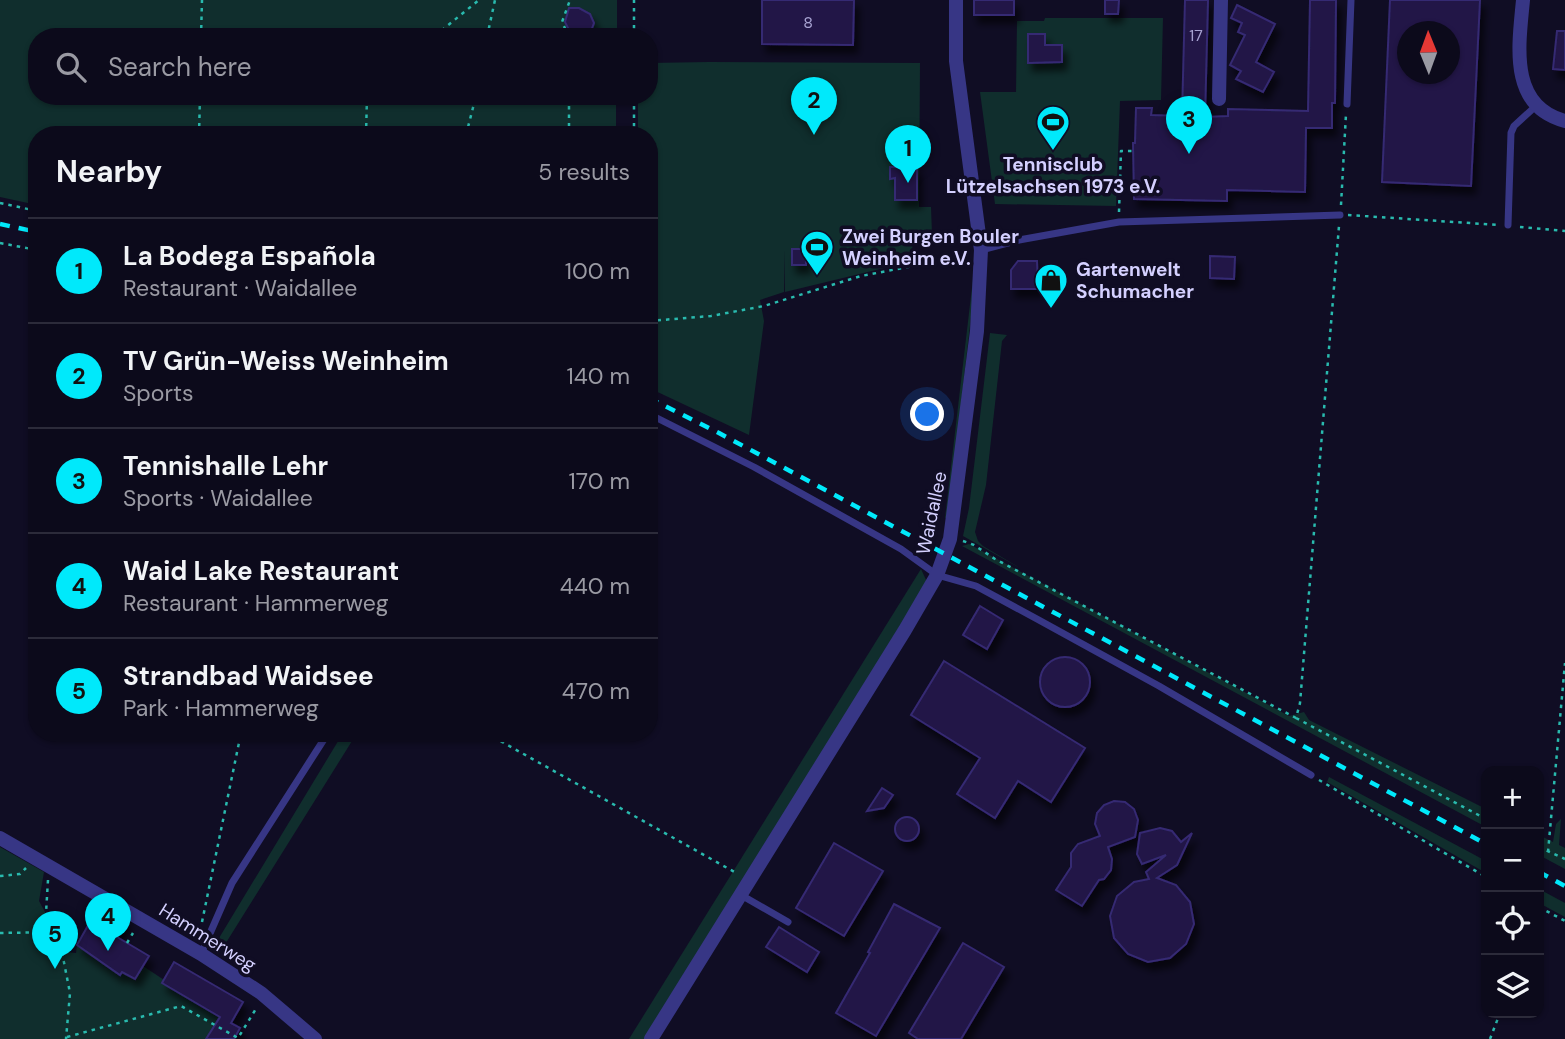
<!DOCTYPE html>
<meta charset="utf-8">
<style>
:root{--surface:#0c0a1b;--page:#151324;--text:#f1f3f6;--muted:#9a9aa3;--line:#2c2b3a;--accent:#00e9fb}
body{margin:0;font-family:"DM Sans",sans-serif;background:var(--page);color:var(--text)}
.controls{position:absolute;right:21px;bottom:21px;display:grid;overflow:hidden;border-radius:14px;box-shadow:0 2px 5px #0004}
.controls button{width:63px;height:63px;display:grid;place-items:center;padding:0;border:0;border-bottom:2px solid var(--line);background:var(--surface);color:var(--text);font:35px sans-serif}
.compass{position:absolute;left:1397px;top:21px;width:63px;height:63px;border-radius:50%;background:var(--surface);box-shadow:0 2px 5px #0004;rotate:359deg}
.you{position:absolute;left:928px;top:415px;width:24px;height:24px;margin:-18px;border:5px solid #fff;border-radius:50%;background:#1a73e8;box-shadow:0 0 0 10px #1a73e833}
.badge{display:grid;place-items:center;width:46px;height:46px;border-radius:50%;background:var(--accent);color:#111;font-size:23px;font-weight:700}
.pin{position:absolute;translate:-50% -58px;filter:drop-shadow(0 2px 4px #0008)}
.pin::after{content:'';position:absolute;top:37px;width:24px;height:21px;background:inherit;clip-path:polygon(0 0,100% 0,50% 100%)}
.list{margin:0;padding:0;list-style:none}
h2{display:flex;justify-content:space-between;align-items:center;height:91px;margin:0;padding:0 28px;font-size:30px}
h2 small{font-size:23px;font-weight:400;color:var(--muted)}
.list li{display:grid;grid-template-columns:46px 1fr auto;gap:21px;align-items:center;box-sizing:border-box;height:105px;padding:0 28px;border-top:2px solid var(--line)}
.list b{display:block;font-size:26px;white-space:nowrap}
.list p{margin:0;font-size:23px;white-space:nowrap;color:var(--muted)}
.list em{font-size:23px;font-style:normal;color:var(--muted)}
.icon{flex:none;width:38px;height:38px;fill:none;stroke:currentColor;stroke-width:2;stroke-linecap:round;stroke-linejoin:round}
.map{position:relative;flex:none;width:1565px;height:1039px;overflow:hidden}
.search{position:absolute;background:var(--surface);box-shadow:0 2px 5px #0004;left:28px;top:28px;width:630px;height:77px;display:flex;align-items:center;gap:18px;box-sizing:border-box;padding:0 24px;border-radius:28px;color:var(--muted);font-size:26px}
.panel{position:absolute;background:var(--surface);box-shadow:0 2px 5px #0004;left:28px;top:126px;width:630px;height:616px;border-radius:28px}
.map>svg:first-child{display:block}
</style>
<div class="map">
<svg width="1565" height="1039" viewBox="0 0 1565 1039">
<defs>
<filter id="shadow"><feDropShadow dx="4.5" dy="8" stdDeviation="3.5" flood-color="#0009"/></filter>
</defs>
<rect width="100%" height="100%" fill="#100d24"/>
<!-- green -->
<g fill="#102e2d">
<polygon points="0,0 617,0 617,37 37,37 37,96 616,96 616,135 37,135 37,205 0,197"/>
<polygon points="1045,18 1163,18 1161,100 1120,101 1116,206 995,204 980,92 1016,92 1017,21 1044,21"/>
<polygon points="709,62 920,63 919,207 931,207 932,234 893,234 912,235 913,261 785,292 785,250 784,292 760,300 764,321 749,435 649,388 649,325 658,323 654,317 649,315 649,135 638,135 638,96 649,96 649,63"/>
<polygon points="973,279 975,282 948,517 945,518"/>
<polygon points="990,333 1007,335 1002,341 986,485 975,532 978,541 983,546 1020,568 963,536 969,508"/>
<polygon points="969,544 1289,716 1304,712 1309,720 1486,809 1486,827 962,546"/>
<polygon points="921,569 927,582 645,1039 629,1039"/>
<polygon points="343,733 357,733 224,946 227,955 220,952 216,943"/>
<polygon points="1329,777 1486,861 1486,873 1327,782"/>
<polygon points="1561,819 1559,845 1565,848 1565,869 1539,855 1539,835 1553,842 1556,824"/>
<polygon points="0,847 44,872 39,901 67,952 76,953 77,945 120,974 122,972 135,979 143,966 220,1017 208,1036 212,1039 0,1039"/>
<polygon points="1539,889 1565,903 1565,917 1539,903"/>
</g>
<!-- building -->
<g fill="#201846" stroke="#362973" stroke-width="2" fill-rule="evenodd" filter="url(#shadow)">
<polygon points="762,0 854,0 853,45 762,44"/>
<rect x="974" y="0" width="40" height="15"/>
<polygon points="1105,0 1119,0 1118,14 1105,14"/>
<polygon points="1185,0 1208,0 1205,117 1228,116 1228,109 1308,111 1310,0 1336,0 1335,103 1332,103 1332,128 1306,128 1305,192 1227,190 1227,201 1134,199 1133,143 1135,143 1136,108 1152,108 1151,115 1182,116"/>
<path d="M1390 0H1480L1471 186 1382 182ZM1408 32H1450V74H1408Z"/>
<polygon points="1237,5 1275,24 1256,62 1274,72 1263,92 1236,79 1241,71 1230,65 1245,35 1238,32 1242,23 1231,18"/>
<polygon points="569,8 579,8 590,14 594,23 591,31 569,30 565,22"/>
<polygon points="1557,31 1565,31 1565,70 1553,69"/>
<polygon points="1028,34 1045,34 1045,45 1062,45 1062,62 1028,63"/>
<polygon points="890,167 917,167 917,200 895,200 895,178 890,179"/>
<rect x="792" y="249" width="14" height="16"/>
<polygon points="1210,256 1235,257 1234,279 1210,278"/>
<polygon points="1018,261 1037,261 1038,289 1011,289 1011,270"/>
<polygon points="980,606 1003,620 987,649 963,635"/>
<circle cx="1065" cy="682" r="25"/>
<polygon points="944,661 1085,748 1051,802 1018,781 995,818 957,794 980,758 911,715"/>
<polygon points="882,788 893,795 884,808 867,811"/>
<polygon points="1114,801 1125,802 1134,809 1138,820 1135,837 1108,847 1112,859 1111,870 1104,879 1099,880 1082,906 1056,890 1071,867 1071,853 1078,844 1100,836 1095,824 1097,813 1104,805"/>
<circle cx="907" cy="829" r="12"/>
<polygon points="1160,828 1172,831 1181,842 1192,833 1177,865 1157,878 1176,885 1190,902 1194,924 1186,944 1170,958 1148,962 1128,954 1114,938 1110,916 1117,896 1134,882 1149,879 1146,872 1166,855 1142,864 1137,854 1140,833"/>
<polygon points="834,843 883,871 844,936 796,908"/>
<polygon points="894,904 940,928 876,1036 836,1013 870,953 868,952"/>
<polygon points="99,906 126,922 117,937 149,956 135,979 122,972 120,975 77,945"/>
<polygon points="779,927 819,952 807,972 766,947"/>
<polygon points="963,943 1004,967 961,1039 918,1039 909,1033"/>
<polygon points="174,962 243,1002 231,1023 240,1028 234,1039 206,1039 220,1017 162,983"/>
</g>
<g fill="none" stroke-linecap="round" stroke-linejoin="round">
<!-- path -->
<g stroke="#29baae" stroke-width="2.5" stroke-dasharray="3.5 5" stroke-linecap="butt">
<polyline points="201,37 202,0"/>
<polyline points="379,37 379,29"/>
<polyline points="418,37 436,35 479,0"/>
<polyline points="487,37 495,0"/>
<polyline points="569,37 562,22 570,0"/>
<polyline points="634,37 634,0"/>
<polyline points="199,135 200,96"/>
<polyline points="366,135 367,96"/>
<polyline points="466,135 476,96"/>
<polyline points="569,135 569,96"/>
<polyline points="634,135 634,96"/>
<polyline points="0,203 37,211"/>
<polyline points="1341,205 1346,114"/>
<polyline points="1119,212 1121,151 1132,151"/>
<polyline points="1348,215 1499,225"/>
<polyline points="1520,227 1565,231"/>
<polyline points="0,243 37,250"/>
<polyline points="649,321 711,316 764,306 861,276 965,256"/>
<polyline points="963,541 974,545 995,559 1296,718 1300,703 1339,226"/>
<polyline points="1296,718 1486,819"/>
<polyline points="486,733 738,874"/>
<polyline points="1319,780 1486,877"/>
<polyline points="1539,847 1565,859"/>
<polyline points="1548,852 1565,663"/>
<polyline points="0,876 20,874 26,868"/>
<polyline points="48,880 46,913 58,932 70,993 66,1039"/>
<polyline points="1539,907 1565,921"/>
<polyline points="202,922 241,733"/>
<polyline points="0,933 58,932"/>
<polyline points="127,943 133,933"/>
<polyline points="67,1037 181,1006 238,1038 257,1007"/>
<polyline points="1490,1039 1500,1013"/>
</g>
<!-- service -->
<g stroke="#373685" stroke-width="7">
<polyline points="1347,104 1351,0"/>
<polyline points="1508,225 1511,133 1514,126 1537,105"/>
<polyline points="981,250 1019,240 1119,222 1340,215"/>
<polyline points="649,414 754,467 901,549 937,575 976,586 1037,619 1159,686 1311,775"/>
<polyline points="741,895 788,922"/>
<polyline points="201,954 232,883 328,733"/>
</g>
<!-- minor -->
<g stroke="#373685" stroke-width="14">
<path d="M1523 0C1519 44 1508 106 1565 121"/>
<polyline points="1219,99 1221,0"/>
<polyline points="0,838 201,954 261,993 315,1039"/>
<polyline points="651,1039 905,630 937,575 950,539 977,331 981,250 956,61 956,0"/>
</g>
<!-- rail -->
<g stroke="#00e9fb" stroke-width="4.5" stroke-dasharray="10 9" stroke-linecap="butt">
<polyline points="0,224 37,232"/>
<polyline points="649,398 719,433 1486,844"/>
<polyline points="1539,872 1565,886"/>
</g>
</g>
<!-- icons -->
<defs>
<symbol id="stadium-pin" viewBox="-11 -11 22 30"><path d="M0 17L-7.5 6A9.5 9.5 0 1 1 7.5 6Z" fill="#00e9fb" stroke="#100d24"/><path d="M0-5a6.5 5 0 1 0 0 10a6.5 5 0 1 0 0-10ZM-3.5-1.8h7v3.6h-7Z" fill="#111"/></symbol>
<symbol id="shop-pin" viewBox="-11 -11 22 30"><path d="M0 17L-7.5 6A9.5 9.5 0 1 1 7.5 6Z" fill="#00e9fb" stroke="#100d24"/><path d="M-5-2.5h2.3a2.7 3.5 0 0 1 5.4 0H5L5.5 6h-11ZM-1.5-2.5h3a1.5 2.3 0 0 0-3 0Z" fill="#111"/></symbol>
</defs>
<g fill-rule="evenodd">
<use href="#stadium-pin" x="1034" y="103" width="38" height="52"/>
<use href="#stadium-pin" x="798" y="228" width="38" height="52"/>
<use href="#shop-pin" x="1032" y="261" width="38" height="52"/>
</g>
<g text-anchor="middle" stroke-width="7" stroke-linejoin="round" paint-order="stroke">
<!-- number labels -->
<g font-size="16" fill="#a7a2d1">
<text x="808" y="28">8</text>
<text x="1196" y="41">17</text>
</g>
<!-- poi labels -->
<g font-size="19" font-weight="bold" fill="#d4d0ff" stroke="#100d24" text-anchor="start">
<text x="1053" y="171" text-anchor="middle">Tennisclub<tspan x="1053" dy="22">Lützelsachsen 1973 e.V.</tspan></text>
<text x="842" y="243">Zwei Burgen Bouler<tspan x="842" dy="22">Weinheim e.V.</tspan></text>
<text x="1076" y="276">Gartenwelt<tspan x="1076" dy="22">Schumacher</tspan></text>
</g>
<!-- street labels -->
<g font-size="19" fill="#d4d0ff" stroke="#100d24">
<text transform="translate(931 513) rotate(-78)" y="7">Waidallee</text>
<text transform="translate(208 937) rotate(32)" y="7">Hammerweg</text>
</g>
</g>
</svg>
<div class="controls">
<button>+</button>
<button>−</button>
<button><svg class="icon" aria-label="locate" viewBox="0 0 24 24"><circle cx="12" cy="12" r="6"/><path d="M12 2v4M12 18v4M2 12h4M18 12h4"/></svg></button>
<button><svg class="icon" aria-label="layers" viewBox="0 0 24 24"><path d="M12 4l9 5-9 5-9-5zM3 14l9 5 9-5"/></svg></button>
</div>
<svg class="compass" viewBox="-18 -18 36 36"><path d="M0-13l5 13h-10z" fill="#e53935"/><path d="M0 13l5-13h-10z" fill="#9a9aa3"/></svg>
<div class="you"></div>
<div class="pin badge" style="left:908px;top:183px">1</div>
<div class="pin badge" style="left:814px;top:135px">2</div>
<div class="pin badge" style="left:1189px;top:154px">3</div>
<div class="pin badge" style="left:108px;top:951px">4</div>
<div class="pin badge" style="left:55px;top:969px">5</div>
<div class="search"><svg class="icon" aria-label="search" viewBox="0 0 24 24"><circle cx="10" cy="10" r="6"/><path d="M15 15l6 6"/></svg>Search here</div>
<section class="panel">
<h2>Nearby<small>5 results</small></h2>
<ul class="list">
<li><span class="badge">1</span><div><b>La Bodega Española</b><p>Restaurant · Waidallee</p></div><em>100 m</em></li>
<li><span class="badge">2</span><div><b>TV Grün-Weiss Weinheim</b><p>Sports</p></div><em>140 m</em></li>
<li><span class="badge">3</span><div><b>Tennishalle Lehr</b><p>Sports · Waidallee</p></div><em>170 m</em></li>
<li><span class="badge">4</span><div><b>Waid Lake Restaurant</b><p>Restaurant · Hammerweg</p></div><em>440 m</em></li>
<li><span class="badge">5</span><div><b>Strandbad Waidsee</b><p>Park · Hammerweg</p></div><em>470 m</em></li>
</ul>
</section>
</div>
